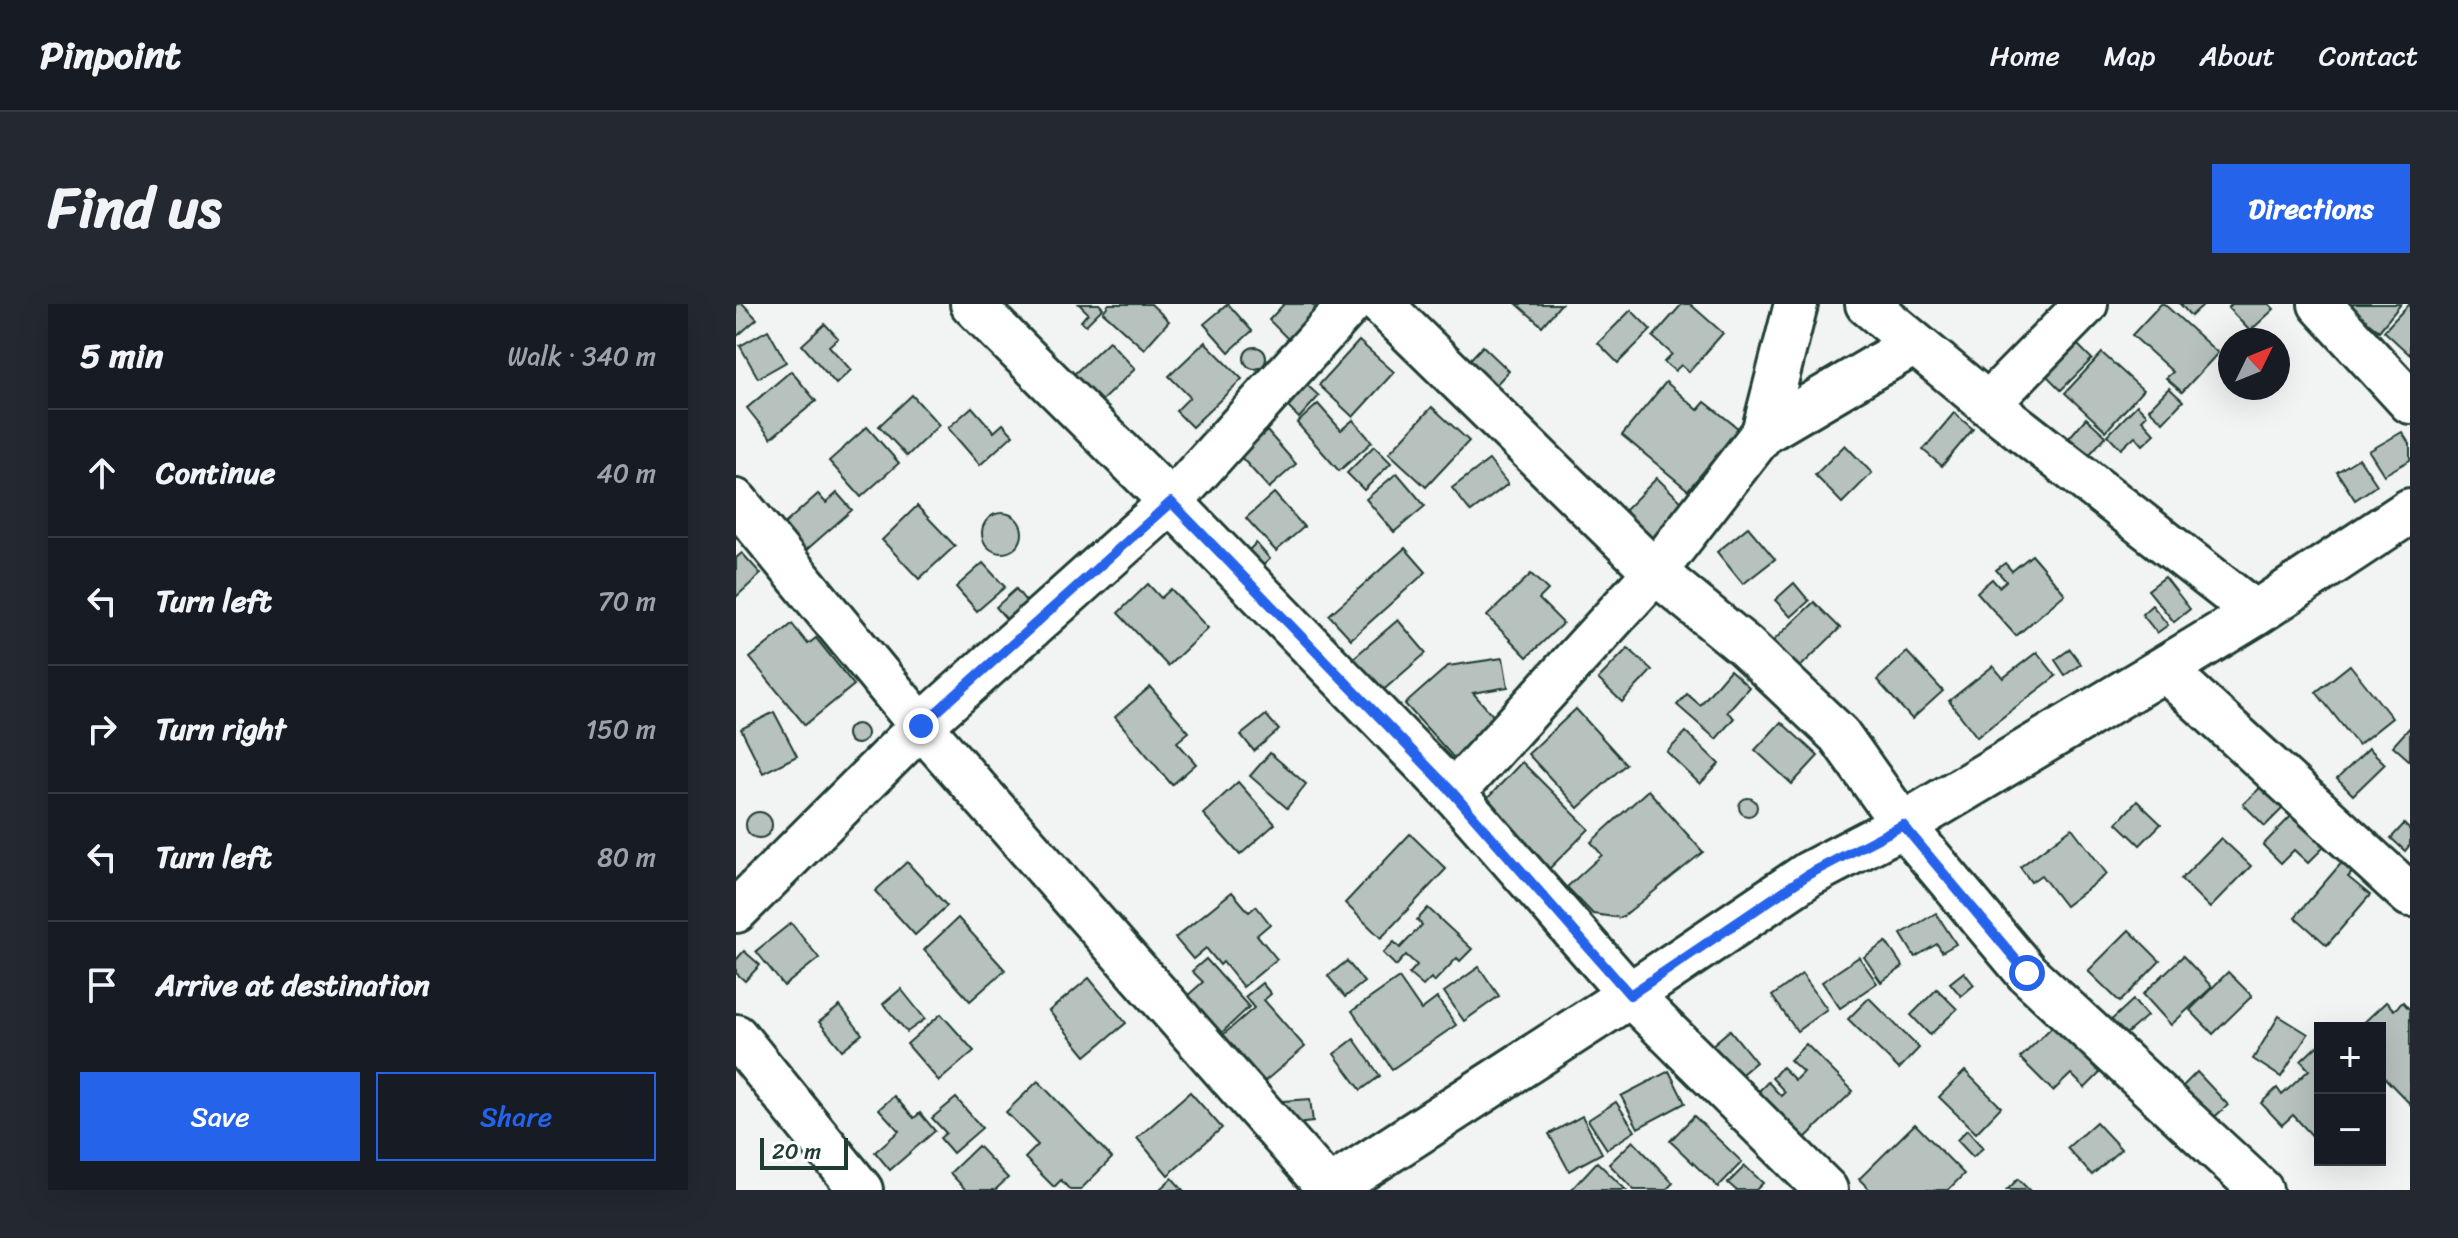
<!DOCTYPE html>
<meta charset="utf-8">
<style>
:root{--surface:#171b24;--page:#242831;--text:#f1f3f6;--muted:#9ea1a6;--line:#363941;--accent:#2563eb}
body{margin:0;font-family:Sriracha,sans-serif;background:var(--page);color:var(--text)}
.controls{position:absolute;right:24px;bottom:24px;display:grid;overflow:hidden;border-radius:0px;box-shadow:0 8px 32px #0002}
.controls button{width:72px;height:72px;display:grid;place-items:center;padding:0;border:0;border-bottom:2px solid var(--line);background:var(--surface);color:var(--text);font:40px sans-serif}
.compass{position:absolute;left:1482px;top:24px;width:72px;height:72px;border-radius:50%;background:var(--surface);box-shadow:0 8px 32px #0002;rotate:47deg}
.scale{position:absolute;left:24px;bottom:20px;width:88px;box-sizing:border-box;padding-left:8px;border:4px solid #1f3d34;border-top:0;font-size:22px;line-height:28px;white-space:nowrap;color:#1f3d34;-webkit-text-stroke:6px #fff;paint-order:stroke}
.stop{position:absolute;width:24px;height:24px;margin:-18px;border:6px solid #2563eb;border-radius:50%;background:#fff}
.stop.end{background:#2563eb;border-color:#fff;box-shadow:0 2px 8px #0008}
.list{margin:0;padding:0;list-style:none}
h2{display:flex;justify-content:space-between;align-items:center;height:104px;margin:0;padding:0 32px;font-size:34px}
h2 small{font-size:26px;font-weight:400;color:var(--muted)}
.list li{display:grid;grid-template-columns:52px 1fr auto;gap:24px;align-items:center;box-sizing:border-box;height:128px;padding:0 32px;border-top:2px solid var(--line)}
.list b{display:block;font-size:30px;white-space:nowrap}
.list em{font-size:26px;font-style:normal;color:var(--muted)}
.actions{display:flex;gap:16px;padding:24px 32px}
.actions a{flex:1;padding:18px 0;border:2px solid var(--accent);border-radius:0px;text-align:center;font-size:28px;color:var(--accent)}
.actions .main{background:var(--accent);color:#fff}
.icon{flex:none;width:44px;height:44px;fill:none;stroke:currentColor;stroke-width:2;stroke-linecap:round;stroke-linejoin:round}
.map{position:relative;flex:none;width:1674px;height:886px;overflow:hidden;border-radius:0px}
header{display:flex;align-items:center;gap:48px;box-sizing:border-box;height:112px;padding:0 40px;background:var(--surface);border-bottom:2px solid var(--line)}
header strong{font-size:38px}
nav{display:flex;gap:44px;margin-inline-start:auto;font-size:28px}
.intro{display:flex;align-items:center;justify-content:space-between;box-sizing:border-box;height:192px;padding:0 48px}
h1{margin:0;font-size:56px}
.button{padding:20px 36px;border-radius:0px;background:var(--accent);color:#fff;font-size:28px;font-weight:700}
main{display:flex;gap:48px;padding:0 48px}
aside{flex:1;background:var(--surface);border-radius:0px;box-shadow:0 8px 32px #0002}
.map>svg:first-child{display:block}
</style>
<header>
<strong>Pinpoint</strong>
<nav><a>Home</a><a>Map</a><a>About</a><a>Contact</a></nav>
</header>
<div class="intro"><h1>Find us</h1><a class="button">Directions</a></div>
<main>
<aside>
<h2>5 min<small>Walk · 340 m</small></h2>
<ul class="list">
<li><svg class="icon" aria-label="ahead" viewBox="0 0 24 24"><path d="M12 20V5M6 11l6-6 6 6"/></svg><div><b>Continue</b></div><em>40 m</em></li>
<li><svg class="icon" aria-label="left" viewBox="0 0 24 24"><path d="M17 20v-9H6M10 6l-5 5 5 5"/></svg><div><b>Turn left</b></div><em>70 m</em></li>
<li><svg class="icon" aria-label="right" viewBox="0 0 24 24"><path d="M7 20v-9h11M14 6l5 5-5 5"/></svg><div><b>Turn right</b></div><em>150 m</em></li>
<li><svg class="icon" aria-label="left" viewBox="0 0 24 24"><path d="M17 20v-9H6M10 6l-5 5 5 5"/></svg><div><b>Turn left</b></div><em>80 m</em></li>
<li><svg class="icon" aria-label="arrive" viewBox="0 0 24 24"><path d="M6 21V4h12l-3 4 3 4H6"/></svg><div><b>Arrive at destination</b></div></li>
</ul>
<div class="actions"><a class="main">Save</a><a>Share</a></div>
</aside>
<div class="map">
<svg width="1674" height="886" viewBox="0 0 1674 886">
<rect width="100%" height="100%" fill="#f2f3f3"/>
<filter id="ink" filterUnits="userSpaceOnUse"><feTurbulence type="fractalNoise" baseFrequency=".0125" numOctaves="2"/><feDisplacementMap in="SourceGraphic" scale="16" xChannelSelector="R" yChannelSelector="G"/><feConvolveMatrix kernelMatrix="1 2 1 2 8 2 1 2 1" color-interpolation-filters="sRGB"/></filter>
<g filter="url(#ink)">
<!-- building -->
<g fill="#b7c1bd" stroke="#1f3d34" stroke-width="2">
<polygon points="0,0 7,0 21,15 0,33"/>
<polygon points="343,0 363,0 367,4 350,21 345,17 352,9"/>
<polygon points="373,0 415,0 433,17 408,45 367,8"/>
<polygon points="492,0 516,27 493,48 468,20"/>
<polygon points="548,0 576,0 587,11 558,41 533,16"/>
<polygon points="781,0 825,0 806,22"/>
<polygon points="946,0 954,0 987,29 953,68 945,61 939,67 928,58 936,50 917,33"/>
<polygon points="1425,0 1428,0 1482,49 1446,88 1430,74 1437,68 1396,31"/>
<polygon points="1444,0 1468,0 1455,12"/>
<polygon points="1496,0 1533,0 1538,5 1514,27 1492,4"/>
<polygon points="1617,0 1665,0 1643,27 1614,3"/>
<polygon points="1673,0 1674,0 1674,51 1648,27"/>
<polygon points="895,6 915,26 882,59 862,39"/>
<polygon points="89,20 102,34 93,42 115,66 100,80 66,41"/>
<polygon points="32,26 50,58 22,74 4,42"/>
<polygon points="373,37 399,65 361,101 335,73"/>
<polygon points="623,37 658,68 617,113 583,81"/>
<polygon points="469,38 506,75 456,123 440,107 454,93 433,72"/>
<polygon points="1342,41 1356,55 1325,86 1311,72"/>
<polygon points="747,42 773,67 751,90 725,65"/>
<circle cx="519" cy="54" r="11"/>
<polygon points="1366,49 1407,86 1370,127 1329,89"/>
<polygon points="55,67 80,97 35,134 11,104"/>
<polygon points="930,78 962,106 969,98 1003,125 952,186 886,131"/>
<polygon points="571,81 583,92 563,114 551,102"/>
<polygon points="1433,84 1447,97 1427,118 1413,105"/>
<polygon points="176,91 203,121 171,152 143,122"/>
<polygon points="582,100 605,126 617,116 636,138 603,167 561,119"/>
<polygon points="1401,101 1411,111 1406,116 1419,130 1407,141 1399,132 1385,145 1372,131"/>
<polygon points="236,103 258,128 267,120 277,131 244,161 212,124"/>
<polygon points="696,103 733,137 690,183 653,149"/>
<polygon points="1218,109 1237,125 1206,162 1187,146"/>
<polygon points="1350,114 1370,132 1353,151 1333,134"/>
<polygon points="131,123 163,159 125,193 93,157"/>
<polygon points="531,127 560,160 533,184 504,152"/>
<polygon points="1666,128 1674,141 1674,156 1648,171 1633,147"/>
<polygon points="1109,141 1136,169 1106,199 1079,171"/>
<polygon points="638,142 655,159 628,186 611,169"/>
<polygon points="1623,154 1641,181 1619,196 1601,168"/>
<polygon points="753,156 772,180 735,208 716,184"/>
<polygon points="661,169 689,202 658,228 630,195"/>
<polygon points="921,174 952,204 919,239 887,208"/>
<polygon points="101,189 116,206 68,248 46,222 82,190 90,199"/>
<polygon points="538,189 568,223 540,247 510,214"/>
<polygon points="181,202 219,242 183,275 146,236"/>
<circle cx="266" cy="229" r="20"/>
<polygon points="1012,223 1039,255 1007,280 981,248"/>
<polygon points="520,239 534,255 519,269 505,254"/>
<polygon points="669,244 690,268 615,335 593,311"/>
<polygon points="6,249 25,270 0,293 0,254"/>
<polygon points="1296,251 1329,290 1280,332 1241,288 1256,275 1263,283 1270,277 1260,266 1269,259 1276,267"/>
<polygon points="247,259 269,283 241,307 220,283"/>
<polygon points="795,270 812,286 803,295 827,319 791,353 751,312"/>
<polygon points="1429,273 1454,305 1438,318 1412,286"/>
<polygon points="1058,279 1073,297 1055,313 1039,296"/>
<polygon points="412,280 425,294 435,285 472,324 432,362 382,309"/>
<polygon points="280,285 293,301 273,318 260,303"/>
<polygon points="1078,298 1104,324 1063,364 1037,337"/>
<polygon points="1416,301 1432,321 1421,329 1406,310"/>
<polygon points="662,316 690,349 644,389 615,356"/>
<polygon points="56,320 72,340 80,334 118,381 69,421 14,354"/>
<polygon points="892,344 916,366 886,398 862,375"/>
<polygon points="1334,345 1345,360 1329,371 1319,356"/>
<polygon points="1171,348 1207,387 1176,415 1141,376"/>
<polygon points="1301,348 1320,372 1241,433 1213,397 1257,362 1267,374"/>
<polygon points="767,354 772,383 737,389 760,415 718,454 669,400 712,362"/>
<polygon points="1614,361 1656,414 1622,441 1580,388"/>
<polygon points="994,366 1013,383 991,408 998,414 980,435 941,401 951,390 964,401"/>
<polygon points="414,383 453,428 441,438 460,460 436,481 379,413"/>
<polygon points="840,405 890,460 842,504 792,450"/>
<polygon points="38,408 61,452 27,469 5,425"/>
<polygon points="530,411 543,426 518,447 505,431"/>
<polygon points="1045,418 1082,452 1056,480 1019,446"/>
<circle cx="121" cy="430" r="10"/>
<polygon points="1674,423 1674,457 1657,442"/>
<polygon points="950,428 983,460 964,480 931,448"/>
<polygon points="1633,444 1649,460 1617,491 1601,475"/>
<polygon points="534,449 570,480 551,504 514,472"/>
<polygon points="786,458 853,525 812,566 746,500"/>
<polygon points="502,478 539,520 504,551 467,510"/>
<polygon points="1526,482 1548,503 1529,522 1507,500"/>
<polygon points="912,486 967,548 885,614 857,610 831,583 866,551 855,538"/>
<circle cx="1012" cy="503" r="9"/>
<polygon points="1401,497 1425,520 1404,541 1381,519"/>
<circle cx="23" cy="521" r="13"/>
<polygon points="1557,510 1590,541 1572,559 1558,546 1545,559 1527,541"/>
<polygon points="1668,520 1674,526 1674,541 1669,547 1655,534"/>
<polygon points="1336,524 1371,570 1329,602 1305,571 1295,578 1284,563"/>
<polygon points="674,530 710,565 645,634 609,599"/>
<polygon points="1485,534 1515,562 1474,604 1445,575"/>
<polygon points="1608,556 1619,565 1612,573 1634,591 1591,641 1559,613"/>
<polygon points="171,558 211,602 179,631 139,587"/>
<polygon points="496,588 513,608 520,602 534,620 521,631 541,655 507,683 487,658 484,661 470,644 457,655 439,634"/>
<polygon points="692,604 736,645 724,657 721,654 698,678 695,674 687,682 673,670 681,661 670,651 660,662 647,649 658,638 664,644 686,621 681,616"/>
<polygon points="1200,609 1220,640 1206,648 1201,640 1179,653 1165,630"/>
<polygon points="222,614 269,666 234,697 188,646"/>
<polygon points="55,619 83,654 48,682 20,647"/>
<polygon points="1393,626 1424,657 1384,698 1352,667"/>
<polygon points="1150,638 1167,663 1145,678 1128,653"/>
<polygon points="8,647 24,661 9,677 0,669 0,656"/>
<polygon points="1447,652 1476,683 1435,721 1407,690"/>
<polygon points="1123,653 1141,679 1104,704 1086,678"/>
<polygon points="470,655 513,703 477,737 443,699 467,678 456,667"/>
<polygon points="611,657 628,678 609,693 592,672"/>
<polygon points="743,663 763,692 728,717 708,688"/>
<polygon points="1228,668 1238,681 1225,692 1214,679"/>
<polygon points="1492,668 1516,692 1477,730 1454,706"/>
<polygon points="1066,670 1091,705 1061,727 1036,692"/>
<polygon points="353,674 390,719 350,752 313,707"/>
<polygon points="663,674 685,706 701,694 720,721 656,765 616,707"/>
<polygon points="526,679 535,690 528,696 569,743 522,783 481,736 518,704 509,693"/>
<polygon points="165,685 189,715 171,728 147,700"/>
<polygon points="1201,685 1221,705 1194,731 1175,711"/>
<polygon points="1133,694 1183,744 1163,765 1112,715"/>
<polygon points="1397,696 1411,712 1383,736 1370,721"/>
<polygon points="1650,698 1658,706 1667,698 1674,706 1674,800 1644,769 1644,724 1622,724"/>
<polygon points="104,702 126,730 106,746 83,718"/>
<polygon points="205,710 238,747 203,777 171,740"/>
<polygon points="1543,712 1572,730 1545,773 1517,755"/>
<polygon points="1318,721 1364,769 1349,784 1335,770 1317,787 1284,754"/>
<polygon points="994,726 1020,758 1000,775 974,743"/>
<polygon points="618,735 644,772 625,786 598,750"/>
<polygon points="1070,740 1117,787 1064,839 1017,793 1032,778 1045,792 1049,788 1036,774 1046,763 1059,776 1067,768 1054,756"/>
<polygon points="1581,742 1584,745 1584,835 1581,837 1557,811 1546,821 1525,799 1541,784 1546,791 1573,766 1565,757"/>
<polygon points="933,767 949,799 902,824 885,792"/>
<polygon points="1229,767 1265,803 1240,829 1203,793"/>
<polygon points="1461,768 1492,801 1475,816 1445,784"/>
<polygon points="302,777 376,854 344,886 334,886 325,876 318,883 289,854 302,841 270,808"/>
<polygon points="454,788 486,824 432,871 401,834"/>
<polygon points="158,792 178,814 184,809 199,827 154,866 139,848 163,827 143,805"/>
<polygon points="220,794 246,824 217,849 204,834 210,829 196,814"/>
<polygon points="574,795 577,818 550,821 547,797"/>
<polygon points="880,798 899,827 871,845 852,816"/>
<polygon points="846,812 866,849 833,867 813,830"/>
<polygon points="958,812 1006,858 982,883 934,837"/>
<polygon points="1360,818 1385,845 1356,871 1331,844"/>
<polygon points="1179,820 1228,870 1212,886 1134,886 1123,875"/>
<polygon points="1231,826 1247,844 1237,853 1221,836"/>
<polygon points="897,837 937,879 930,886 898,886 873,860"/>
<polygon points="242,842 272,874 259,886 230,886 214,869"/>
<polygon points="861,858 890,886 835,886"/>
<polygon points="1009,862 1027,879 1020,886 1000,886 992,879"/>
<polygon points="436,874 447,886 423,886"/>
<polygon points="1282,875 1293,886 1271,886"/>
</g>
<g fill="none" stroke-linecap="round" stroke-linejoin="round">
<defs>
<g id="minor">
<polyline points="236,0 435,198 717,489 894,691 1090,886"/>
<polyline points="645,0 919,268 1009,342 1103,431 1167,521 1291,669 1525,886"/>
<polyline points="1131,0 1252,100 1520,309"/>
<polyline points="1584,0 1674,98"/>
<polyline points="1252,100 1350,0"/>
<polyline points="1027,129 1060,0"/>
<polyline points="0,197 185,422 594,886"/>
<polyline points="1428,365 1674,591"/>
<polyline points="717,489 919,268 1027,129 1178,40"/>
<polyline points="0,607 185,422 435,198 614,0"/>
<polyline points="0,732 125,886"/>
</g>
<polyline id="major" points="592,886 894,691 1073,570 1167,521 1428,365 1520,309 1674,207"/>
</defs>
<!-- minor casing -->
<use href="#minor" stroke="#1f3d34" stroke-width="48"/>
<!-- major casing -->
<use href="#major" stroke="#1f3d34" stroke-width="50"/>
<!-- minor -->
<use href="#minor" stroke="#fff" stroke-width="42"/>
<!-- major -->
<use href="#major" stroke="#fff" stroke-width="44"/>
</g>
</g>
<g fill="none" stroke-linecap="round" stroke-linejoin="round" filter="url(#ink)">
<!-- route -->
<polyline stroke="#2563eb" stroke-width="10" points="185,422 435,198 717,489 894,691 1073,570 1167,521 1291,669"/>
</g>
</svg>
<div class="controls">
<button>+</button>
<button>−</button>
</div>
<svg class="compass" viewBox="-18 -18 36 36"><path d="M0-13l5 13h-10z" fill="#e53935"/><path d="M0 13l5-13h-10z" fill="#9ea1a6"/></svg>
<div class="scale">20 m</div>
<div class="stop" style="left:1291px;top:669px"></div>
<div class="stop end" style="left:185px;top:422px"></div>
</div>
</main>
